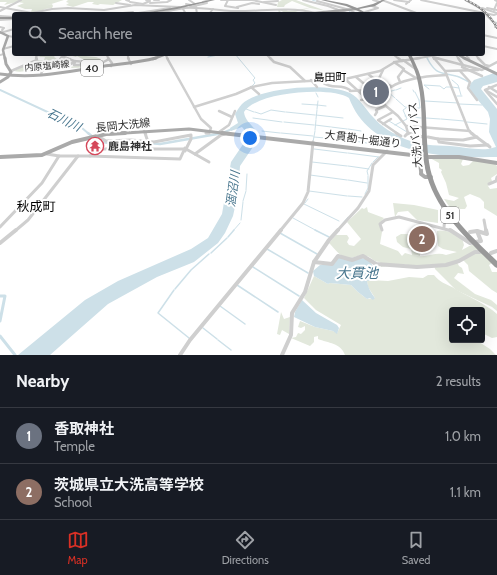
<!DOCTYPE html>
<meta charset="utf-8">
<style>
:root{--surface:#171b24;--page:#242831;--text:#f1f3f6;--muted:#9ea1a6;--line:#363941;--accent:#d93025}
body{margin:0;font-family:Cabin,"Noto Sans JP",sans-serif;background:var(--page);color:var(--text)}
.controls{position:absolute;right:12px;bottom:12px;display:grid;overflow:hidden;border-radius:4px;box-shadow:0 4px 16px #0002}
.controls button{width:36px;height:36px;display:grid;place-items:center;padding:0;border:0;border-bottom:1px solid var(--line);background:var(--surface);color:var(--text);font:20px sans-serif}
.you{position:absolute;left:250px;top:138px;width:14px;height:14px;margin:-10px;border:3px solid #fff;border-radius:50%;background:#1a73e8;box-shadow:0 0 0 6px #1a73e833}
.badge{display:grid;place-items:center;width:26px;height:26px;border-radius:50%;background:var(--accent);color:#fff;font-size:13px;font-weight:700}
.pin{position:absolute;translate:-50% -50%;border:2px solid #fff;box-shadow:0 1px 4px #0006}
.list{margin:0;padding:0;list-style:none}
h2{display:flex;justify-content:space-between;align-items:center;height:52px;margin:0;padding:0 16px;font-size:17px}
h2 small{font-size:13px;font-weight:400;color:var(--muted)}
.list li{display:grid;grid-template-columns:26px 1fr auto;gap:12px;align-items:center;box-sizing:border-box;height:56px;padding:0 16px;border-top:1px solid var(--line)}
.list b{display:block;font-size:15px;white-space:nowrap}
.list p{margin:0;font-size:13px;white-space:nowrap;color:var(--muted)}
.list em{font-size:13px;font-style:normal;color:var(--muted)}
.icon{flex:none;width:22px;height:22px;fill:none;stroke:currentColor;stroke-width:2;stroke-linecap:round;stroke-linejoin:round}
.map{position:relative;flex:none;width:497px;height:355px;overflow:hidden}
.search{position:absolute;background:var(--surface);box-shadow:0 4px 16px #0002;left:12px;right:12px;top:12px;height:44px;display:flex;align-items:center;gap:10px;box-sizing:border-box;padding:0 14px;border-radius:4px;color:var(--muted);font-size:15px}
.sheet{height:164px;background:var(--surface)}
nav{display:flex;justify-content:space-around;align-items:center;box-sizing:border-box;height:56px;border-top:1px solid var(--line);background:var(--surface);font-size:11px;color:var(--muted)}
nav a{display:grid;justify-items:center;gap:2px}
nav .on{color:var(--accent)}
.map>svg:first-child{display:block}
</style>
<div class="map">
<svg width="497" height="355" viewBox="0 0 497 355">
<rect width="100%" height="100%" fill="#fff"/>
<!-- green -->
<g fill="#e2e8dc">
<polygon points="0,0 64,0 45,6 52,4 53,6 52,8 45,9 41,11 45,14 58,12 57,14 36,14 35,12 31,12 32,9 25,9 17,6 24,3 17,2 4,5 7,2 0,2"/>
<polygon points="68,0 122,0 113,5 100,4 98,5 92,4 94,2 88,2 73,7 66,5 69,3 66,2"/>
<polygon points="282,0 296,0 326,11 310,8 288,14 288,12 285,13 280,10 281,14 278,14 279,13 278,10 285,9 288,11 310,8 292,1 285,5 284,7 277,7 278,2"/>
<path d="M37 54H56L54 57 57 59C46 66 26 74 14 71L37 60H44L45 57H40Z"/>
<path d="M66 54H85V56L96 57 101 59C88 70 73 67 57 69L56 67 47 68 57 60 53 65 66 68 88 63 89 61 84 60 77 56 76 57Z"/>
<polygon points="430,158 451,158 463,159 461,164 463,166 469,165 474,160 495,164 497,166 497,174 491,178 492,181 488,186 490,189 497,188 497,216 484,208 484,202 480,198 470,194 464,197 467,206 465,209 451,209 444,199 454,201 459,198 449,195 446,183 441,172 442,170 439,168 439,163"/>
<polygon points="393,203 414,205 438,210 438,223 417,220 408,211 398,212 395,217"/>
<path d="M367 207 368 212 384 218 380 223 382 232 380 244 398 251 402 256 405 253 412 255 411 249 403 247 397 242 396 237 401 234C412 234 429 235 433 246L432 250 427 252 420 250V256L414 255C425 259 435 251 446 255L457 252 443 249 438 246 437 231C447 229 454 234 462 238L464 245 462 250 473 244 492 263 489 265 492 272H497V293L492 290 469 271 468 265 463 260 457 262 459 266 462 268 464 274 458 273 454 278 475 294 491 300 497 305V311L492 307 456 290 435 269 434 264 416 267 404 264 381 267 380 262C373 262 372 257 366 256 360 254 357 257 351 258 341 259 335 249 329 243L336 235H347L349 238 347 242 349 245 354 246 361 239 347 222 362 208 364 209Z"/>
<path d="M428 275H434C441 283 444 283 452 287 466 296 485 303 497 314V337L492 338 482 333V310H452V340H476L490 349 496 355H345C341 343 328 343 318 339V336L314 337V342L310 346 291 338 296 337 298 333 301 334 305 330V326L301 328 298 327 300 321 315 327 333 331 337 333 341 325 316 310 304 298 314 276 328 284 330 283 351 285 358 292 367 299 375 298 368 287 367 281 370 280 388 281 409 277 423 278Z"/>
<polygon points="281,312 284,319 290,317 289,334 282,330 280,335 277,334"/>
</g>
<!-- water -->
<g fill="#cde0e8">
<path d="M497 72V82L483 86 481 89 497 109V157C445 158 371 156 349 98 332 86 255 92 244 112 245 123 257 127 259 138L240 166 238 193 233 216 225 233 218 243 194 262 157 277 108 304 50 355H18L85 300 118 281 191 249 208 238 222 214 231 162 248 137 247 133 242 127 231 131 230 128 238 123 235 114C237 111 239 107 242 104 259 87 328 82 350 93 360 98 365 109 373 117 381 127 394 134 405 139 422 146 433 145 450 146 462 147 475 150 488 149L496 147 489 132 490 119 488 112 471 92 469 86 474 80Z"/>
<path d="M339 257C349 260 365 254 371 263 374 267 374 270 378 274L375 280 367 281C368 288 371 293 375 298L373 300 370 298 367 299 358 292 351 285 330 283 328 284 314 276 313 271 320 265H327L335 263 336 259Z"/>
<polygon points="302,300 316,313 337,325 339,328 337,334 333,331 315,327 294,317 295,312"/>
</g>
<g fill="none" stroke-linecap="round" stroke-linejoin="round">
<!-- stream-far1 -->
<g stroke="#cde0e8" stroke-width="1">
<polyline points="235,54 255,78 253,80 255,83 252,86"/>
<polyline points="208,57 223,54"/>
<polyline points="452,80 458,85 461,95"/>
<polyline points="452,87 459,88"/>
<polyline points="429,89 424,85 440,86 444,89 446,87 451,87"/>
<polyline points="395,90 388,92 395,98"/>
<polyline points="396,90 401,88"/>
<polyline points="413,90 414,92"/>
<polyline points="415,92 419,100"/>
<polyline points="316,93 318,97"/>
<polyline points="457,96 462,96"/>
<polyline points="396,99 405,107 414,108"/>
<polyline points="425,101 458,103"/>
<polyline points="302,104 317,105"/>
<polyline points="459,104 482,105"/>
<polyline points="317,105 326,106"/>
<polyline points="415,108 420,108 419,100"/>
<polyline points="246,109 254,112"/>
<polyline points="317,109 318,101"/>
<polyline points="255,112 261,114 271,110 285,112"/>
<polyline points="286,112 315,115"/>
<polyline points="316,115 343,118"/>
<polyline points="405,116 421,118"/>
<polyline points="253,118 282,122"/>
<polyline points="426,118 440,119"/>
<polyline points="316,119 317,110"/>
<polyline points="441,119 464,121"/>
<polyline points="389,121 407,132"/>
<polyline points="403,121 407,119 403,110 406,108"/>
<polyline points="284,122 314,125"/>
<polyline points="467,122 487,124"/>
<polyline points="315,125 347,129"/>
<polyline points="395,125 401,122"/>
<polyline points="348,129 361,131"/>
<polyline points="315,130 316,120"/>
<polyline points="262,131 280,133"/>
<polyline points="281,133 313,136"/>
<polyline points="314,137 347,140"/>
<polyline points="348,140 386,146"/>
<polyline points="313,142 315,131"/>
<polyline points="314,149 347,153"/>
<polyline points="348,153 379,157"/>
<polyline points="312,162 347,166"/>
<polyline points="373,162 378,157"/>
<polyline points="348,166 369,169"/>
<polyline points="310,175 347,180"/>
<polyline points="368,175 367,171 372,163"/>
<polyline points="348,180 367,183"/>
<polyline points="246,190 247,174"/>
<polyline points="309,191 347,196"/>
<polyline points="365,194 368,188 368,176"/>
<polyline points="348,196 362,197"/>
<polyline points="243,201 246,191"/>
<polyline points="305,203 308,199"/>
<polyline points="304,204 339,221"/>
<polyline points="293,218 317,231"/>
<polyline points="241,220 243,202"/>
<polyline points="342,224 348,217"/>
<polyline points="233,231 240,223"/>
</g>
<!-- stream -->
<g stroke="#cde0e8" stroke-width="1.5">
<polyline points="315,230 329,237"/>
<polyline points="280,233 317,254"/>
<polyline points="228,237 234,230"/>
<polyline points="267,249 308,273"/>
<polyline points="211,253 227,238"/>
<polyline points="253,267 299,296"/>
<polyline points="237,285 278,312"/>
<polyline points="175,289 191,270 209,254"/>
<polyline points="174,290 158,313 189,338"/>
<polyline points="220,306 245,324"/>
<polyline points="203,328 217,339"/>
<polyline points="218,340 231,350"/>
</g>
<!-- canal-far1 -->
<g stroke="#cde0e8" stroke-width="1">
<polyline points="312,0 319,2"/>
<polyline points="349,11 353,14"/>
<polyline points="427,57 428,59"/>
</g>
<!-- canal -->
<path stroke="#cde0e8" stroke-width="1.5" d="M427 58C436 75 440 72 456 76 461 77 466 81 471 83"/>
<!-- river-far2 -->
<g stroke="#cde0e8" stroke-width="2">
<polyline points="0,90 82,128 89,134"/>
<polyline points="220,134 232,129"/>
</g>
<!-- river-far1 -->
<polyline stroke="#cde0e8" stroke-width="2.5" points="88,133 98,141 108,143 138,142 160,144 223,133"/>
<!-- river -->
<g stroke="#cde0e8" stroke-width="3">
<polyline points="0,296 5,296 0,321"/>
<polyline points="0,336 15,355"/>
</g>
<!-- minor-far3 -->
<g stroke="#cfcfcf" stroke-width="2">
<polyline points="129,0 126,0 129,1"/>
<polyline points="154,0 159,0"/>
<polyline points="189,0 195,4"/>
<polyline points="221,0 252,0 276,5"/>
<polyline points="228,0 225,6 238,8"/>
<polyline points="303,0 328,6 349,14"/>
<polyline points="373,0 380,2"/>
<polyline points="382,0 419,14"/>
<polyline points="394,0 409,2"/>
<polyline points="421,0 494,15 497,14"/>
<polyline points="465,0 481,9 493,22 497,23"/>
<polyline points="495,0 497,1"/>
<polyline points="317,1 350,10 357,14"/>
<polyline points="130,2 143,4 150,1 146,0"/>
<polyline points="203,2 209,0"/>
<polyline points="264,2 278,1"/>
<polyline points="116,3 130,5"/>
<polyline points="150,3 167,2 171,0"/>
<polyline points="186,4 191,5"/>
<polyline points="406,4 411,0"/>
<polyline points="0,7 32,13 52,9 68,8 104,10 135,5 179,7"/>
<polyline points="190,7 207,3"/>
<polyline points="196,7 197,14"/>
<polyline points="237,7 252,3 259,4"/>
<path d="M184 8C200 7 215 10 231 11 259 12 287 6 315 13"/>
<polyline points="482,8 497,13"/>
<polyline points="487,8 497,10"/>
<polyline points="183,9 186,14"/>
<polyline points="494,10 497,3"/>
<polyline points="0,11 21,0"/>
<polyline points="166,12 178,14"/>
<polyline points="365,12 378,8 372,6"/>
<polyline points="113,14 133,12"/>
<polyline points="132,14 170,8"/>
<polyline points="151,14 185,8"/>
<polyline points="209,14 213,9"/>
<polyline points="291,14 295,14"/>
<polyline points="0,16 14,17"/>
<polyline points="0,20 14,19"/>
<polyline points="0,27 4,28 2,30 3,32"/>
<polyline points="495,27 497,27"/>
<polyline points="0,33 14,29"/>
<polyline points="483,35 497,38"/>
<polyline points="8,36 14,37 14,43"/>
<polyline points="483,46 497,49"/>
<polyline points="3,49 14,46"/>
<polyline points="106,54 109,59"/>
<polyline points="127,54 129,59"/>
<polyline points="165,54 168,59"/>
<polyline points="266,54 271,59"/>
<polyline points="457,54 456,55 459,59"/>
<polyline points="465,54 469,59"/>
<polyline points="475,54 479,59"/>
<polyline points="0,55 4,54"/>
<polyline points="60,55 69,59"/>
<polyline points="394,55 399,59"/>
<polyline points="433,57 434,59"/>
<polyline points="433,57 440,59"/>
<polyline points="37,59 36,56 42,54"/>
<polyline points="60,59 63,57"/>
<polyline points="414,59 442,54"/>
</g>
<!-- minor-far2 -->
<g stroke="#cfcfcf" stroke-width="2.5">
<polyline points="66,58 74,61 86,62"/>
<polyline points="66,58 58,64 66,66 75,62"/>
<polyline points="108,58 112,63 111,66"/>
<polyline points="128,58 131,64"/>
<polyline points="167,58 201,119 211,128 209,133 206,133"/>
<polyline points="270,58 274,62 290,67 305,81"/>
<polyline points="398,58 402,61"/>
<polyline points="434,58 445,71 469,131 473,134"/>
<polyline points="436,58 482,70 497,62"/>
<polyline points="458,58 463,65"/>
<polyline points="468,58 469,59"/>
<polyline points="478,58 485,65 489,66"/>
<polyline points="403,60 417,70"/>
<polyline points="75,61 74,65 79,65 85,62"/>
<polyline points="394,62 404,69 398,77 400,82"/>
<polyline points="59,65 70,59"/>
<polyline points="101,67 100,64 109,59"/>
<polyline points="462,67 482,76"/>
<polyline points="403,70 416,78"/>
<polyline points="11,71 37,60 36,58"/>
<polyline points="445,71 478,70"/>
<polyline points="460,71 470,82 468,88 477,100"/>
<polyline points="368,74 377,81"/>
<polyline points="41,75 42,71 60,61 61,58"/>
<polyline points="356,77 375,93 386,106 398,116 406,126 408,133"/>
<polyline points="345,79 366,98"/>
<polyline points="311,80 317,87"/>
<path d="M319 80C333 91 339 83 350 90"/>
<polyline points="378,81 391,86"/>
<polyline points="497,85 485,90 497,104"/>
<polyline points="251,87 259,94"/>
<polyline points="489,87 497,92"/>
<polyline points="350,91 371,90"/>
<polyline points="373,91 383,70"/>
<polyline points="487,91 497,97"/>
<path d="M361 100 378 97 382 91C389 90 392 85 399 83 414 77 431 76 447 75"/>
<polyline points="194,107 236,94 252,87 272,83 345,79 380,71 395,62 420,58"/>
<polyline points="219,111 232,117"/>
<polyline points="393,112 378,120 398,134"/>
<polyline points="375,115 377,112 376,110 385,106"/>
<polyline points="383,124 391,119"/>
<polyline points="406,126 470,131"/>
<polyline points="144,131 146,134"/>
<polyline points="219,132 229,125 235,111"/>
<polyline points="407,134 411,134"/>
</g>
<!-- minor-far1 -->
<g stroke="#cfcfcf" stroke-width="3">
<polyline points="145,133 148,142"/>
<polyline points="206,133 209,133"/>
<polyline points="396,133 401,136"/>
<polyline points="471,133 490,147"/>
<polyline points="98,136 106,141 131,140 154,142 191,135 191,139 185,151"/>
<polyline points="405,136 408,133 423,137"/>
<polyline points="428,137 438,139 439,142 470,146 488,145"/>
<polyline points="438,139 463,140 477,137"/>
<polyline points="47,154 59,156 90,156 96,149 186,149 209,162"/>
<polyline points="195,154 221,135 225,134"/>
<polyline points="90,156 180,159 185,148"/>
<polyline points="489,184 496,181 497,177"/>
<polyline points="25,201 36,209"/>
<polyline points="443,213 445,216 444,227"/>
<polyline points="484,220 486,231"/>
<polyline points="0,227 42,183 59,156"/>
<polyline points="382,230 380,224 385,220 399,217 452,231"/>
<polyline points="15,231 28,220 78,156"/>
<polyline points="280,231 303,203 308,192 313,142"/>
<polyline points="337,231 358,208 369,191 373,165 387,151"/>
</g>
<!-- minor -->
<g stroke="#cfcfcf" stroke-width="4">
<polyline points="450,230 470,243 481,241 477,231"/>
<polyline points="470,232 477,231 487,234 486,230"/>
<polyline points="0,243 16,230"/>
<polyline points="491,253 497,251"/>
<polyline points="314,262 332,264 338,256 352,260 363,256 376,264 417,267 446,265 459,261 475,252 480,252"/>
<polyline points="180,355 190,340 281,230"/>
<polyline points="282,355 291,335 292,313 305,292 314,262 329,240 338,230"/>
</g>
<!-- major-far2 -->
<g stroke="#aaa" stroke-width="2.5">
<polyline points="305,14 356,9"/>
<polyline points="0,32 8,36 3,50 5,59"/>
<polyline points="457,54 466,59"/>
<polyline points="153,59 166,54"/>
</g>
<!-- major-far1 -->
<g stroke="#aaa" stroke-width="3">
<polyline points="464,58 497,74"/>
<path d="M0 74C34 79 65 72 98 67 118 64 137 63 156 58"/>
<polyline points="0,82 8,77 11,72 6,64 5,58"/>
<polyline points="109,134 189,129 230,134"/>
</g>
<!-- major -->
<g stroke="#aaa" stroke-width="4">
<polyline points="222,133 429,157 459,157 497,163"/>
<path d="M417 155C418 162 422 167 421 174L425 177H431"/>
<polyline points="0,157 42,155 72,142 106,134 125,133"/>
</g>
<!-- highway -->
<g fill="#999" fill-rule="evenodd">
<polygon points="210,0 215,0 177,9 144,14 138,14 177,7"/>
<polygon points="321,0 326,0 347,4 357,8 373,4 382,0 385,0 375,6 359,9 368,14 365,14 346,6"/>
<rect x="0" y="17" width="14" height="2"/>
<path d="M407 54H411C415 63 420 72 422 82 428 108 425 136 429 162 435 204 468 233 497 261V268L495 267C465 237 430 206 424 162 420 136 424 109 418 83 416 72 412 63 407 54Z"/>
</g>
<defs>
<path id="rail" d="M466 0C480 6 490 14 497 28"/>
</defs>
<!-- rail casing -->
<use href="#rail" stroke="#878787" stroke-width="2"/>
<!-- rail -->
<use href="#rail" stroke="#fff" stroke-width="1" stroke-dasharray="2" stroke-linecap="butt"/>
</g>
<!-- icons -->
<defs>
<symbol id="temple-ring" viewBox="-11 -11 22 22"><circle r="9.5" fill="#fff" stroke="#d5485a" stroke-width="1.5"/><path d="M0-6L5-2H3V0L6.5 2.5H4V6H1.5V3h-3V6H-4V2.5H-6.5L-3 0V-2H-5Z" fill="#d5485a"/></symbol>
</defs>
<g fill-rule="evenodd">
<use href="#temple-ring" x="85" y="136" width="20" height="20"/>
</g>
<g text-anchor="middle" stroke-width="4" stroke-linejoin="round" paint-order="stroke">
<!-- far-street labels -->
<g font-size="9" fill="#323232" stroke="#fff">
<text transform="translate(47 66) rotate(-5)" y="3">内原塩崎線</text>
</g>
<!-- shield labels -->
<g fill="#fff" stroke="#707070" stroke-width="1">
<rect x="81" y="60" width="22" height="16" rx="3"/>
<rect x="441" y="207" width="18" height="16" rx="3"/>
</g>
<g font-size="10" font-weight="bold" fill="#323232">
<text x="92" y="72">40</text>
<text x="450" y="219">51</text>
</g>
<!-- far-quarter labels -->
<g font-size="11" fill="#000" stroke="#fff">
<text x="330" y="81">島田町</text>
</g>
<!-- street labels -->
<g font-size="11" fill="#323232" stroke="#fff">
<text transform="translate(123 125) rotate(-6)" y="4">長岡大洗線</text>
<text transform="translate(415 135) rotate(-95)" y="4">大洗バイパス</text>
<text transform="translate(363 139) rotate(7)" y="4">大貫勘十堀通り</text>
</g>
<!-- poi labels -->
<g font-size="11" font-weight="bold" fill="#323232" stroke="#fff" text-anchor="start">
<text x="108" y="150">鹿島神社</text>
</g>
<!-- water labels -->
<g font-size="12" font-style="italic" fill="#47758d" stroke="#fff">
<text transform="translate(64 120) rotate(26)" y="4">石川川</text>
<text transform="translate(233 189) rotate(-82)" y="4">涸沼川</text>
</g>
<!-- quarter labels -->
<g font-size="13" fill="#000" stroke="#fff">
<text x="36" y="211">秋成町</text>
</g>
<!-- near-water labels -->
<g font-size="14" font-style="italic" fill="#47758d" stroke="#fff">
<text x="357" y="278">大貫池</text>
</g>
</g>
</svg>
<div class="controls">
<button><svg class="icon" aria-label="locate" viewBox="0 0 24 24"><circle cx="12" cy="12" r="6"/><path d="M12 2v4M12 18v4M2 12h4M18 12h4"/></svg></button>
</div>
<div class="you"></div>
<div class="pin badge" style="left:376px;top:92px;background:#6b7280">1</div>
<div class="pin badge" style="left:422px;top:239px;background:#8d6e63">2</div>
<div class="search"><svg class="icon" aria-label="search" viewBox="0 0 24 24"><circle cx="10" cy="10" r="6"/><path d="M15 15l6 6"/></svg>Search here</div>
</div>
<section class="sheet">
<h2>Nearby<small>2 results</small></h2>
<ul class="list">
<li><span class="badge" style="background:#6b7280">1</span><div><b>香取神社</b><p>Temple</p></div><em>1.0 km</em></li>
<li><span class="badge" style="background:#8d6e63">2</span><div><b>茨城県立大洗高等学校</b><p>School</p></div><em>1.1 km</em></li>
</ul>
</section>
<nav>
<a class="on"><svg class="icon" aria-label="map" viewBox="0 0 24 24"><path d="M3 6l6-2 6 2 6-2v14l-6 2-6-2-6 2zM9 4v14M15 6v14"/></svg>Map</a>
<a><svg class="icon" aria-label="directions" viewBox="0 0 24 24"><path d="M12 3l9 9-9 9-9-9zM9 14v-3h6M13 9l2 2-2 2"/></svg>Directions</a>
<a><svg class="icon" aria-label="saved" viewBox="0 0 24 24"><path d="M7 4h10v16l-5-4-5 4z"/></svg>Saved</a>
</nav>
